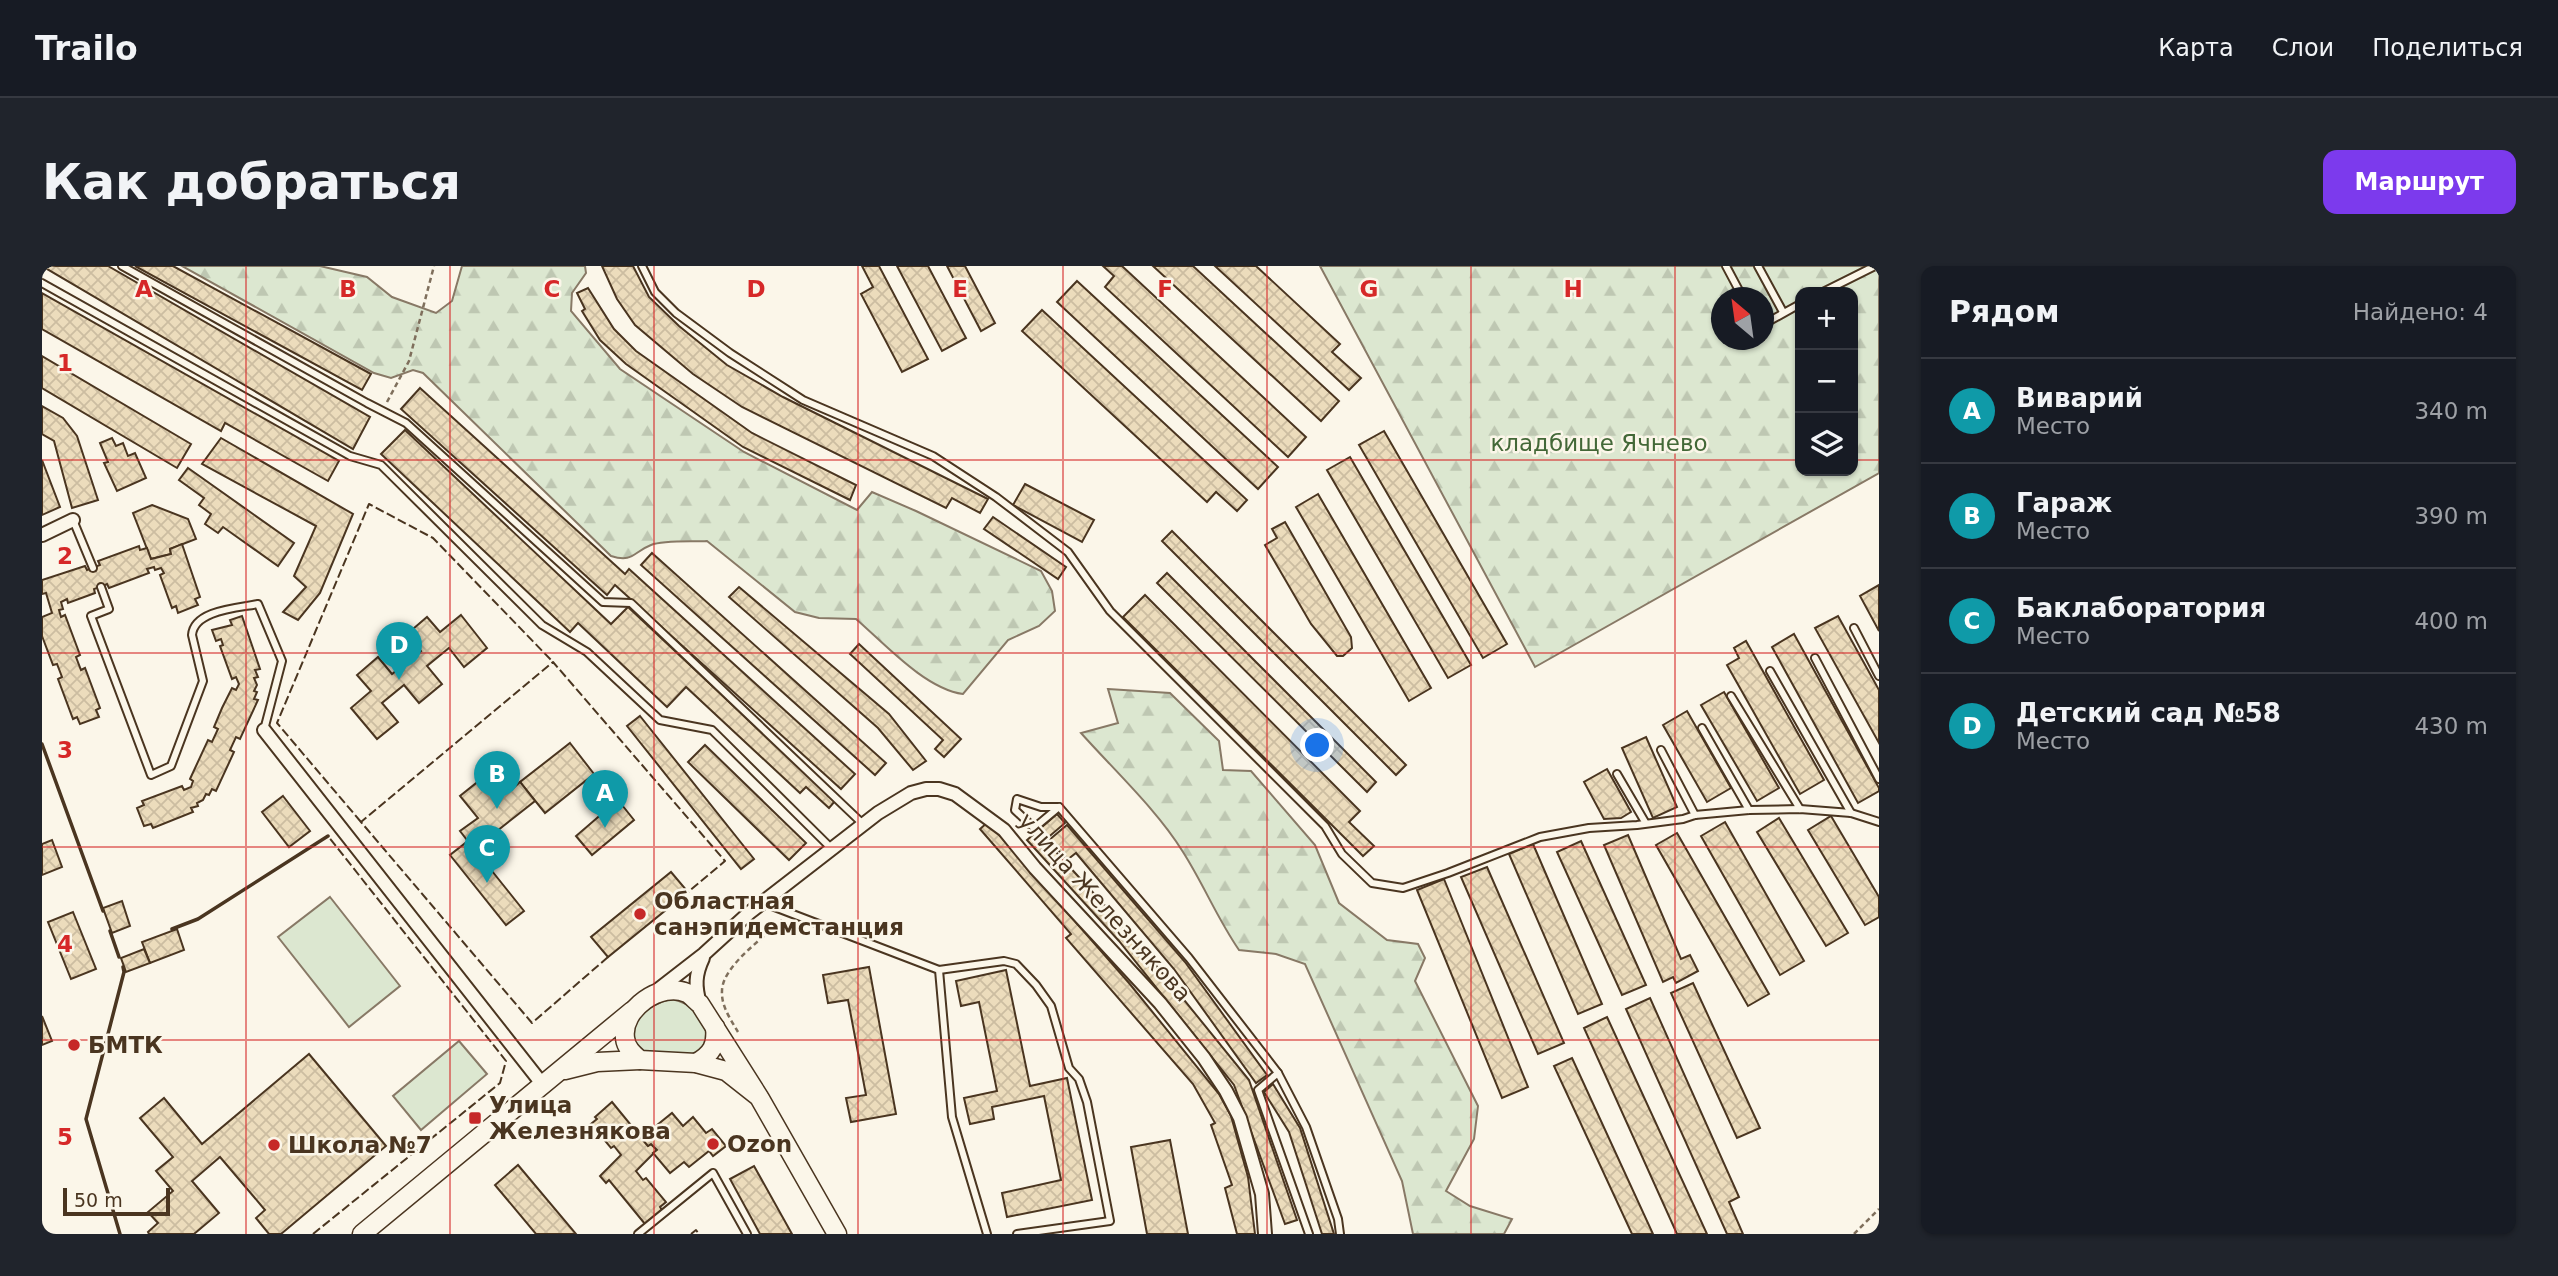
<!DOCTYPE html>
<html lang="ru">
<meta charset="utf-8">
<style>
:root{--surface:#171b24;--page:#20242c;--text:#f1f3f6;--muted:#9ea1a6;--line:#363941;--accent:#7c3aed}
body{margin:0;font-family:"DejaVu Sans",sans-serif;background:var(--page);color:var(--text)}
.controls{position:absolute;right:21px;top:21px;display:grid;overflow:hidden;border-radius:14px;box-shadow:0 2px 5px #0004}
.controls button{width:63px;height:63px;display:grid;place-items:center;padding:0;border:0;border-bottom:2px solid var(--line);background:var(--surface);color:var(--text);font:35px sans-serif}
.compass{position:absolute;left:1669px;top:21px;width:63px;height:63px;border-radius:50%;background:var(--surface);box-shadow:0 2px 5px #0004;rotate:331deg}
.scale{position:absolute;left:21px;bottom:18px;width:107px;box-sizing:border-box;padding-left:7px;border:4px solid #4a3520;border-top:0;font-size:19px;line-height:24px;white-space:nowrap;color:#4a3520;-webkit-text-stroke:5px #fbf6e9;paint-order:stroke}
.you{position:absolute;left:1276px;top:480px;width:24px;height:24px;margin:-18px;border:5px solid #fff;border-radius:50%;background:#1a73e8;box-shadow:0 0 0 10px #1a73e833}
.badge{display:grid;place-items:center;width:46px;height:46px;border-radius:50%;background:var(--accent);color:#fff;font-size:23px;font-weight:700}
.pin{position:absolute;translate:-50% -58px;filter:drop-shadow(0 2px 4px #0008)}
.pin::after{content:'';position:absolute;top:37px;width:24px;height:21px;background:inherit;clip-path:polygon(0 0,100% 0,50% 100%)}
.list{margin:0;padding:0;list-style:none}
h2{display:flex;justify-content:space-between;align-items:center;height:91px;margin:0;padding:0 28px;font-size:30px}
h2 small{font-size:23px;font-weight:400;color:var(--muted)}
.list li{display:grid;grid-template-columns:46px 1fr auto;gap:21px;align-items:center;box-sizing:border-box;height:105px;padding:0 28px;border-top:2px solid var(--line)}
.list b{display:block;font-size:26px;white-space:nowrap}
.list p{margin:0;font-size:23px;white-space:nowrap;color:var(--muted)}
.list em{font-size:23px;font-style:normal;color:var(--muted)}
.icon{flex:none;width:38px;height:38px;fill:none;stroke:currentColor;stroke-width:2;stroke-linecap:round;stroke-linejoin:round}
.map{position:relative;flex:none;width:1837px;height:968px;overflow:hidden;border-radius:14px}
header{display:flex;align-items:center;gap:42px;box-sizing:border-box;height:98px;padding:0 35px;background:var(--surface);border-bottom:2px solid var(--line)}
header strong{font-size:33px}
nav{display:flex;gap:38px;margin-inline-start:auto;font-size:24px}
.intro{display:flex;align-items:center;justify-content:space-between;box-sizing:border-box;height:168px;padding:0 42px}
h1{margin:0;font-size:49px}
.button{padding:18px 32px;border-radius:14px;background:var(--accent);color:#fff;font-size:24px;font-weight:700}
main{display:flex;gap:42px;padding:0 42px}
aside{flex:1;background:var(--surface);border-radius:14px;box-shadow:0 2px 5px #0004}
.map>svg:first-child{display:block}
</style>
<header>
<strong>Trailo</strong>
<nav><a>Карта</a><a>Слои</a><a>Поделиться</a></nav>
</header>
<div class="intro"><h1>Как добраться</h1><a class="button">Маршрут</a></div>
<main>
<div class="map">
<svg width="1837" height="968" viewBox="0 0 1837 968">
<defs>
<pattern id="forest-firs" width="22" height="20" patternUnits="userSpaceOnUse" patternTransform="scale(1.75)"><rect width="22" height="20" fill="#dce7d0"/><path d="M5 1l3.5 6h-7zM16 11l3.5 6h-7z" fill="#bec7b2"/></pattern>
<pattern id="building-cross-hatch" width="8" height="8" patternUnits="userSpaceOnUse" patternTransform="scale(1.75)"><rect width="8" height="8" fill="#ecdcbc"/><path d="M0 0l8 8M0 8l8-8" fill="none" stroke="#ccbda1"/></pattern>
</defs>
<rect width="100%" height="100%" fill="#fbf6e9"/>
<!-- grass -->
<g fill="#dce7d0" stroke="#887966" stroke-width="2">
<polygon points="288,631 358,720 307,761 236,671"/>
<path d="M629 733C649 736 666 754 667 773L654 789 601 786C575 761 604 739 629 733Z"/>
<polygon points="417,775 445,808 379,864 351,830"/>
</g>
<!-- forest -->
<g fill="url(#forest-firs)" stroke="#887966" stroke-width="2" fill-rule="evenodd">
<path d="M140 0H278L325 11 350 31 394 47 410 35 420 0H543L544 7 530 27 529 45 578 103 702 186 815 244 830 226 874 245 999 305 1010 325 1013 345 997 360 966 374 921 428C883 423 842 377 814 353L777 352 753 346 665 275C651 276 622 274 609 279 591 286 591 297 569 290L381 107 371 104 349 112 332 107Z"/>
<path d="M1278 0H1837V207L1493 401ZM1758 26H1811V205H1758ZM1680 32H1722V74H1680Z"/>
<path d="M1066 423 1128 427 1177 475 1181 504 1209 505 1273 579 1297 637 1345 674 1376 678 1383 692 1373 715 1436 840 1432 873 1404 925 1428 940 1470 953 1462 968H1371L1360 915 1263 698 1234 688 1197 684C1175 652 1162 619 1141 586 1115 544 1072 504 1039 467L1076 457Z"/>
</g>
<!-- building -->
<g fill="url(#building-cross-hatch)" stroke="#4a3520" stroke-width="2">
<polygon points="0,0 66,0 328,151 311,183"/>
<polygon points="93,0 131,0 329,108 320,124"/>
<polygon points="560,0 591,0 607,31 637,60 685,99 741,131 946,233 938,247 910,232 904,242 700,141 651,108 593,59 575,33"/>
<polygon points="820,0 837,0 886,93 860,106 819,28 831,21"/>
<polygon points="855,0 886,0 924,72 900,85"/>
<polygon points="905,0 923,0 953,57 939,65"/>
<polygon points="1061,0 1080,0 1264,171 1246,191 1063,21 1072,10"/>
<polygon points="1111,0 1151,0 1297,135 1279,155"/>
<polygon points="1173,0 1214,0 1298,78 1290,86 1319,112 1307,124"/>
<polygon points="1035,15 1236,201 1216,223 1015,36"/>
<polygon points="546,22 572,63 594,85 710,167 814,219 808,234 701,181 584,98 558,74 540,45 543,43 535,27"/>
<polygon points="0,27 297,195 286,215 183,157 179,165 0,63"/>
<polygon points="1000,44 1205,234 1195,245 1174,226 1165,236 980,65"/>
<polygon points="0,90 149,178 135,202 0,122"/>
<polygon points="378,122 583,308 587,303 813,508 799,523 573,319 565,329 359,143"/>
<polygon points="0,140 21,152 35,170 56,234 30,242 12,175 0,168"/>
<polygon points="363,164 569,358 586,341 793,535 787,542 764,521 758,527 644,421 625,441 536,357 528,366 339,188"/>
<polygon points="1342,165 1465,378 1441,392 1317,179"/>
<polygon points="70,172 74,180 81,177 86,190 93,187 104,212 75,225 62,197 66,196 58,177"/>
<polygon points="179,172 311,248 278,327 256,354 241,346 264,321 252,310 274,260 160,198"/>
<polygon points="1308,191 1429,399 1406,412 1285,204"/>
<polygon points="0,194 18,241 0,249"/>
<polygon points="146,202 252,277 236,300 181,261 176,267 163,258 169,248 157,239 162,232 137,214"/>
<polygon points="983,218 1052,254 1040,276 971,239"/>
<polygon points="1276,228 1389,422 1367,435 1254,241"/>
<polygon points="110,239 146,253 154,273 128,283 129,288 109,293 91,247"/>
<polygon points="951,251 1024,301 1016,313 942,263"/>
<polygon points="1243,256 1309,371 1310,382 1301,390 1295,390 1269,358 1223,279 1235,272 1230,263"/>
<polygon points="1130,265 1364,499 1354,509 1120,275"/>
<polygon points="140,278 158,331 153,333 156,339 136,347 134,340 130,342 118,309 122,307 119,302 113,304 112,301 105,303 107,307 67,322 65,318 52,323 53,327 26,337 25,333 19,336 21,343 17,344 19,351 23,349 38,389 34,391 39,404 43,402 58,442 54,444 57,451 38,458 35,451 31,453 16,413 20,411 15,398 11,399 0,370 0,351 10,347 4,327 0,328 0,314 43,300 45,304 58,299 56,295 97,280 98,284 105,282 109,293 129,288 128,283"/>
<polygon points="610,287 844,497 833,509 599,299"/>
<polygon points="1125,307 1334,516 1325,526 1115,317"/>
<polygon points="1837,319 1837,365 1818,330"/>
<polygon points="697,321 847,448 884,495 871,504 836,462 687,331"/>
<polygon points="1103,329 1318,545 1307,556 1332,580 1321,590 1081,351"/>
<polygon points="419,349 445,382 422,401 407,382 385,400 400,418 377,437 362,419 340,437 356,456 335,473 309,442 329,425 315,409 336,391 350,408 379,385 365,368 385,351 398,366"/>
<polygon points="200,350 218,403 213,404 216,411 212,412 215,419 212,425 215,426 212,433 216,434 198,473 194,471 188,484 192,486 174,525 170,523 167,529 164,528 161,534 155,537 156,540 149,542 151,546 111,562 109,558 102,560 95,542 102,539 100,535 140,520 142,524 149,521 151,515 148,513 166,474 170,476 176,463 172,461 180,442 190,422 194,424 197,418 194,411 190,413 178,380 181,379 179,373 174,375 170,364 190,359 188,354"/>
<polygon points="1796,350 1837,424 1837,477 1773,362"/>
<polygon points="1752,368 1837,522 1837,525 1816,537 1730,381"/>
<polygon points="1704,375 1782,514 1758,528 1685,399 1697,392 1692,382"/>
<polygon points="817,378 919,473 902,491 893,483 901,474 808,388"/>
<polygon points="1682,426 1737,522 1715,535 1659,439"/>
<polygon points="1645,445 1689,522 1665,536 1621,459"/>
<polygon points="598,450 712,593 699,603 585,460"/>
<polygon points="1604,471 1635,541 1611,552 1580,482"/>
<polygon points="528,477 552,508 503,547 478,516"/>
<polygon points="663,479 764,577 747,594 646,496"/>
<polygon points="453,502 470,523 478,516 493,535 432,583 418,565 436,552 418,530"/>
<polygon points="1565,503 1589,546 1579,552 1562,553 1542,516"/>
<polygon points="241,530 268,565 247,581 220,546"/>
<polygon points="576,534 592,554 550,589 534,570"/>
<polygon points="1015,548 1023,557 1003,574 1087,666 1207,814 1255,954 1243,958 1192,819 1077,675 985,574"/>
<polygon points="1789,550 1837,631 1837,651 1823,659 1766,564"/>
<polygon points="1737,552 1806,667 1784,680 1715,566"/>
<polygon points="946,556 1087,717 1177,828 1189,850 1206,911 1213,968 1195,968 1183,922 1190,919 1169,859 1173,857 1151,818 1024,672 1029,668 938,563"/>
<polygon points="1683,556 1762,695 1738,709 1659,570"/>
<polygon points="1025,559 1143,696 1225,809 1214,817 1132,703 1034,587 1025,594 1007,574"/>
<polygon points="1635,567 1727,728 1706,740 1614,579"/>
<polygon points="1586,569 1639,693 1648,689 1656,705 1634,717 1631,711 1621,716 1562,579"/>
<polygon points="10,574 20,601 0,609 0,578"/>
<polygon points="426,575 482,645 464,659 408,589"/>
<polygon points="1539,575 1604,719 1580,729 1515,586"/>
<polygon points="1491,578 1560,738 1536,748 1467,588"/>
<polygon points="1445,601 1522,777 1496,788 1419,611"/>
<polygon points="629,606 646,626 566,691 549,671"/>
<polygon points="1402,613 1486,821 1460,832 1375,624"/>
<polygon points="80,635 88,660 70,667 61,642"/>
<polygon points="31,646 54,703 29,713 6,656"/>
<polygon points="135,663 142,684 108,697 100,676"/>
<polygon points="102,683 108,697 84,706 79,692"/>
<polygon points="827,701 854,848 809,856 804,832 824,829 806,734 786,737 781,709"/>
<polygon points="964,704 988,820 1025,812 1050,934 965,951 960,927 1019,914 1002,830 950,841 952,853 928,858 922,832 955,825 937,736 919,740 914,715"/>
<polygon points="1651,717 1718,862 1695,872 1629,727"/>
<polygon points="1608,732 1697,931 1687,936 1701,968 1685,968 1584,743"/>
<polygon points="0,750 10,775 0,779"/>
<polygon points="1565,751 1665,968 1635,968 1542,762"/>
<polygon points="267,788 344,880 239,968 227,968 214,952 223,944 178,891 150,915 177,947 152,968 107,968 106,966 116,957 106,946 131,925 114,905 131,891 98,852 122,832 160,878"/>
<polygon points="1530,792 1611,968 1590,968 1512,800"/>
<polygon points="1231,818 1258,862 1292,968 1280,968 1247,866 1222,826"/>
<polygon points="570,836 606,880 609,878 615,884 594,905 601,914 604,912 624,936 618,941 620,944 603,958 567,914 564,917 558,910 579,889 572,880 569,882 549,858 555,853 553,851"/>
<polygon points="630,847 641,860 651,851 664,867 670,863 684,880 671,890 667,885 647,901 642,896 628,907 611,887 615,884 609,878 606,880 599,872"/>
<polygon points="1128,874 1146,968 1105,968 1089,881"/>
<polygon points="476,899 534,968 494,968 453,919"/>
<polygon points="712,900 750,968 718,968 688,913"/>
</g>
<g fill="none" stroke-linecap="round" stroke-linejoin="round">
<defs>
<g id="lane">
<polyline points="80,0 325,137 364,157 561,336 589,337 822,559"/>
<polyline points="600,0 613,26 634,47 688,87 761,134 891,190 954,231 1026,286 1068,345 1283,560 1300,588 1330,617 1361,622 1406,607 1498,571 1547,562 1595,559 1641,553 1653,549 1707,544 1758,543 1809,547 1837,556"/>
<polyline points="1684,0 1701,32"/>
<polyline points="1716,0 1741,46"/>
<polyline points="0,17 308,190 339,199 500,359 545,386 618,454 670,464 789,582"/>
<polyline points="1781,26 1833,0"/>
<polyline points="1722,58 1758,38"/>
<polyline points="31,254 51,302"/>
<path d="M59 321 67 343 49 350 109 509 129 500 161 415 150 369C152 344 196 342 216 338L240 395 222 464"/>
<polyline points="1812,362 1837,410"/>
<polyline points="1773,392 1837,513"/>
<polyline points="1728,405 1809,547"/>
<polyline points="1689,430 1758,543"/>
<polyline points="1660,462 1707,544"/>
<polyline points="1619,484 1653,549"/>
<polyline points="1575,508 1603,556"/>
<polygon points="975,533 999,541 1017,541 992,562 973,544"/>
<polyline points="1017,541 1147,692 1236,807 1264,861 1296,953 1298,968"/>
<polyline points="722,637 897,704 910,851 945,968"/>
<polyline points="897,704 962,695 974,698 994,719 1009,740 1027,802 1037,813 1045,836 1068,955 975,968"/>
<polyline points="1236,807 1216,824 1267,968"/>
<polyline points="596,968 671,907 705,968"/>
</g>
<g id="street">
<polyline points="0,269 31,254"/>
<polyline points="222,464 501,819"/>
<polyline points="613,726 662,688 707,647 836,547 869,527 884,523 897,523 913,528 962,564 993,602 1118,737 1162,792 1184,825 1198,852 1220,928 1223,968"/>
<path d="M658 738C653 720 653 709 661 692"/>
</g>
<g id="secondary">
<path d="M654 797C670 788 675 779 673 761"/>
<polyline points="523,804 555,796 598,794"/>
<path d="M717 831 684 805 654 797 598 794C591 788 584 782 583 772 579 743 619 715 645 727 649 729 654 735 658 738L717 831 795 968"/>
<polyline points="320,968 590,745"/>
</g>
</defs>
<!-- lane casing -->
<use href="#lane" stroke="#4a3520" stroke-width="10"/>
<!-- street casing -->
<use href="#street" stroke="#4a3520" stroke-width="16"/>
<!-- secondary casing -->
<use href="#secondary" stroke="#4a3520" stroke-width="21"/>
<!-- path -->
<g stroke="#7f6f5c" stroke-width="2.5" stroke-dasharray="5 3.5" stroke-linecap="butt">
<polyline points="345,136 367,95 392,0"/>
<path d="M696 766C689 754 679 740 680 725 680 700 723 671 740 654"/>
<polyline points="1812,968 1837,943"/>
</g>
<!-- lane -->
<use href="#lane" stroke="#fbf6e9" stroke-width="6"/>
<!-- street -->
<use href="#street" stroke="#fbf6e9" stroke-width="12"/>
<!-- secondary -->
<use href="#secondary" stroke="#fbf6e9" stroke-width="18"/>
<!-- fence -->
<g stroke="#4a3520" stroke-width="2" stroke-dasharray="9 3.5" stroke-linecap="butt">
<polyline points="319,556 235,457 327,238 391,272 511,396"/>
<polyline points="566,691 490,757 319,556 511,396 683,595 646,626"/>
<polyline points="271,968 458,817 464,795 286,570"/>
<polyline points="649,968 654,964 657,968"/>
</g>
<!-- wall -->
<g stroke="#4a3520" stroke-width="3.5">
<polyline points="0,478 61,645"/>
<polyline points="130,663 156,653 286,570"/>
<polyline points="68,665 77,691"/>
<polyline points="78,968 44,853 82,706 81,701"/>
</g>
</g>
<!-- grid -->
<path fill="none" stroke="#d62828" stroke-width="2" stroke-opacity="0.55" d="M204 0V968M408 0V968M612 0V968M816 0V968M1021 0V968M1225 0V968M1429 0V968M1633 0V968M0 194H1758M1811 194H1837M0 387H1837M0 581H1837M0 774H1837"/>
<!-- markers -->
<g fill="#c62828" stroke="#fbf6e9" stroke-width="2.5">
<circle cx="598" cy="648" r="7"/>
<circle cx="32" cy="779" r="7"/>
<rect x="426" y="845" width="14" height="14" rx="3.5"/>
<circle cx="671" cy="878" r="7"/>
<circle cx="232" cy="879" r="7"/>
</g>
<g text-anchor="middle" stroke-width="5" stroke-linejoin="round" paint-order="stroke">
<!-- park labels -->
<g font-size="23" fill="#436837" stroke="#fbf6e9">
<text x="1557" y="185">кладбище Ячнево</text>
</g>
<!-- poi labels -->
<g font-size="23" font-weight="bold" fill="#4a3520" stroke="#fbf6e9" text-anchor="start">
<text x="612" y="643">Областная<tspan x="612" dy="26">санэпидемстанция</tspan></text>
<text x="46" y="787">БМТК</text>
<text x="447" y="847">Улица<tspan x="447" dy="26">Железнякова</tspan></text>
<text x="685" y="886">Ozon</text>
<text x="246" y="887">Школа №7</text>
</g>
<!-- street labels -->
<g font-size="23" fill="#4a3520" stroke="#fbf6e9">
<text transform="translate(1063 641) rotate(48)" y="8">улица Железнякова</text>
</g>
</g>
<g font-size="23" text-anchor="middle" font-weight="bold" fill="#d62828" stroke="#fbf6e9" stroke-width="5" stroke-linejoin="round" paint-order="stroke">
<text x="102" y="31">A</text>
<text x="306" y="31">B</text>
<text x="510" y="31">C</text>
<text x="714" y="31">D</text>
<text x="918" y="31">E</text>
<text x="1123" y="31">F</text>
<text x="1327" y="31">G</text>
<text x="1531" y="31">H</text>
<text x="23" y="105">1</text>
<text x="23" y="298">2</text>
<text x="23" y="492">3</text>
<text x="23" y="686">4</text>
<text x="23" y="879">5</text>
</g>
</svg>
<div class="controls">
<button>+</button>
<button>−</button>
<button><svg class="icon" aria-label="layers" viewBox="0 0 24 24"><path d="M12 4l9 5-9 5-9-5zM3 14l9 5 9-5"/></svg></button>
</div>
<svg class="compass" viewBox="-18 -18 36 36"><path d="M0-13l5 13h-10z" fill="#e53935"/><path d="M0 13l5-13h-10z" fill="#9ea1a6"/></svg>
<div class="scale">50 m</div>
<div class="you"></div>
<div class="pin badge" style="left:563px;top:562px;background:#0f9aa8">A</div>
<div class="pin badge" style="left:455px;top:543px;background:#0f9aa8">B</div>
<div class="pin badge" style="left:445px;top:617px;background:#0f9aa8">C</div>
<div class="pin badge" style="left:357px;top:414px;background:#0f9aa8">D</div>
</div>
<aside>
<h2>Рядом<small>Найдено: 4</small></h2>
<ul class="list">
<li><span class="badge" style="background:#0f9aa8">A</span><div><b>Виварий</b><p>Место</p></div><em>340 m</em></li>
<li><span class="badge" style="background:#0f9aa8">B</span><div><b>Гараж</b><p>Место</p></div><em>390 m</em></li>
<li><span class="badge" style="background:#0f9aa8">C</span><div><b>Баклаборатория</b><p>Место</p></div><em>400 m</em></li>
<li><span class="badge" style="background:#0f9aa8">D</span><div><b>Детский сад №58</b><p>Место</p></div><em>430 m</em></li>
</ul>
</aside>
</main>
